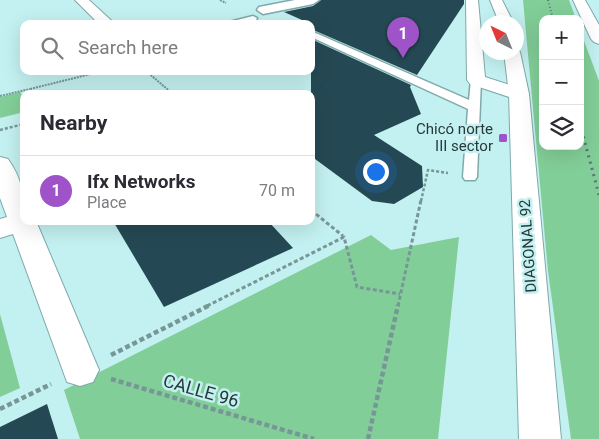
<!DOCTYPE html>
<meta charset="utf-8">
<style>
:root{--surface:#fff;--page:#f7f7f7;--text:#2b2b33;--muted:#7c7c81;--line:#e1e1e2;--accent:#9e54c8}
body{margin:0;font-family:Roboto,sans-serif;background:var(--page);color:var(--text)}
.controls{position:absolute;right:15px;top:15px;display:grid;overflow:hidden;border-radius:10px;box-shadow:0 5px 20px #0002}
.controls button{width:45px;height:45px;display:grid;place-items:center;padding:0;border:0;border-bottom:1px solid var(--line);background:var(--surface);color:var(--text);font:25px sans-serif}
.compass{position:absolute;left:479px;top:15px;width:45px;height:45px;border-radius:50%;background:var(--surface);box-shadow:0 5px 20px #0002;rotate:317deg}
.you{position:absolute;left:375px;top:171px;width:18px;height:18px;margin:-12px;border:4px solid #fff;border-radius:50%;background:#1a73e8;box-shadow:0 0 0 8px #1a73e833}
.badge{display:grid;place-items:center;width:32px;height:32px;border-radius:50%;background:var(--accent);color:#fff;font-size:16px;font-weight:700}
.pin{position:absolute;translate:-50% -41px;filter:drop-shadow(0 1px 2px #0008)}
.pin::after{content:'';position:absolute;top:26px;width:18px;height:15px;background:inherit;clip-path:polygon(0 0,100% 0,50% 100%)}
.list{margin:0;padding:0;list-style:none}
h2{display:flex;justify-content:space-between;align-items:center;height:65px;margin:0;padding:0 20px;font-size:21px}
h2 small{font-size:16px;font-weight:400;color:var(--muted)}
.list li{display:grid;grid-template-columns:32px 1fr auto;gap:15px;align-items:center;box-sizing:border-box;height:70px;padding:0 20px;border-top:1px solid var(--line)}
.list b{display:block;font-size:19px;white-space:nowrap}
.list p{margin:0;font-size:16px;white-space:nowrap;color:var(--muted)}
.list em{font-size:16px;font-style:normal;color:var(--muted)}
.icon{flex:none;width:28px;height:28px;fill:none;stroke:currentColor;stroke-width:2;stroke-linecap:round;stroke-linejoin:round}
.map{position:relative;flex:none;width:599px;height:439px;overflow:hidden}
.search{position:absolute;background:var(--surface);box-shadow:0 5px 20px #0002;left:20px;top:20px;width:295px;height:55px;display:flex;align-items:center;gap:12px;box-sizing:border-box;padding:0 18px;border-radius:10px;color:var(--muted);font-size:19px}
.panel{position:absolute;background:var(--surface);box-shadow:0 5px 20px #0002;left:20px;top:90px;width:295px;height:135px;border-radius:10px}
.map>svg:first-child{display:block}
</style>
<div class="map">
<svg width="599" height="439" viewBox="0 0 599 439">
<rect width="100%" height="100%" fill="#c3f0f0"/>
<!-- green -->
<g fill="#82ce98">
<polygon points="523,0 569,0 576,19 543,19 543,146 580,146 580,30 599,81 599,439 571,439 548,271"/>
<polygon points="20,92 24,98 24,112 0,118 0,97"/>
<polygon points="371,235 391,250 459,237 438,439 80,439 64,390"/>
<polygon points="0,314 20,388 0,397"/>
</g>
<!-- building -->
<g fill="#254954">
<polygon points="321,0 464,0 464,4 417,75 311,29 311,24 284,12 313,6"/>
<polygon points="311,39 411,85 410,87 421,114 374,135 422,166 423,187 394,204 372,201 311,156"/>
<polygon points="113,221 268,221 293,248 164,307"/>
<polygon points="47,404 58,439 0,439 0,427"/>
</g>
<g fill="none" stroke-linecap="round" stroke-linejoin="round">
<defs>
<g id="service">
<polygon points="253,16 257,18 256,20 238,24 221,24"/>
<polygon points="311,31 469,100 471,80 476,77 480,78 481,80 477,177 475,180 465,180 463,177 468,109 311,37"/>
</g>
<polygon id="pedestrian" points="295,0 319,0 313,4 263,14 257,10 259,7"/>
<g id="minor">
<polygon points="75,0 89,0 115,24 99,24"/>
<polygon points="466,0 478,0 485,77 526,90 529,94 526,98 519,100 512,98 470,84 467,80"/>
<path d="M0 157 8 159C23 180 24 196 24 221H36L99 370 93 382 80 386 67 382 13 234 0 238V219L7 217 0 198Z"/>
</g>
<g id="primary">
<polygon points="490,0 502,0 513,22 499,22"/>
<polygon points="573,0 585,0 599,25 599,44 594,42 591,39"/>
<polygon points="516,48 520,52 529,94 561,439 519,439 509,94 504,52 516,52"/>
</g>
</defs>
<!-- service casing -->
<use href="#service" stroke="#7fa9aa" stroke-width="3"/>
<!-- pedestrian casing -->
<use href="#pedestrian" stroke="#7fa9aa" stroke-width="3"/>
<!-- minor casing -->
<use href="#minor" stroke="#7fa9aa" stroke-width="2"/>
<!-- primary casing -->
<use href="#primary" stroke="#7fa9aa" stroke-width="2"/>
<!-- path-far3 -->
<g stroke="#779696" stroke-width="2" stroke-dasharray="2 1" stroke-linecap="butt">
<polyline points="220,0 226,3"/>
<polyline points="146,71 173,94"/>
<polyline points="33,94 30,89 103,71"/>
<polyline points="0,96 30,89"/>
</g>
<!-- path-far2 -->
<g stroke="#779696" stroke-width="2.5" stroke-dasharray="3 2" stroke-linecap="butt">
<polyline points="0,130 24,124"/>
<polyline points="421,201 428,170 448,173"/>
</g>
<!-- path-far1 -->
<g stroke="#779696" stroke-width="3" stroke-dasharray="4 2.5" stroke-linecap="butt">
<polyline points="311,210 343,236"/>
<polyline points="207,306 344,237 357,287 400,294"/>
<polyline points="398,306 421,200"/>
</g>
<!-- path -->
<g stroke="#779696" stroke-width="4.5" stroke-dasharray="5 3" stroke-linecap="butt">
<polyline points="111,355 210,305"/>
<polyline points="111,379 314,439"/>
<polyline points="0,409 51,384"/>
<polyline points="368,439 398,305"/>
</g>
<!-- service -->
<use href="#service" fill="#fff" fill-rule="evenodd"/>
<!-- pedestrian -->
<use href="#pedestrian" fill="#fff" fill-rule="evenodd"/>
<!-- minor -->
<use href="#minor" fill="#fff" fill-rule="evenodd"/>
<!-- primary -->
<use href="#primary" fill="#fff" fill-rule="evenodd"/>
<!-- rail-far1 -->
<polyline stroke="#5b7676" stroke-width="2" stroke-dasharray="1 2.5" stroke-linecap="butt" points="548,0 553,19"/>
<!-- rail -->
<polyline stroke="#5b7676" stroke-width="3" stroke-dasharray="2 4.5" stroke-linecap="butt" points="580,124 599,195"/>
</g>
<!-- markers -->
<rect fill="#9e54c8" stroke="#c3f0f0" stroke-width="2" x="498" y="133" width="10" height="10" rx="2.5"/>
<g text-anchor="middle" stroke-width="5" stroke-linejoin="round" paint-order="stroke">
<!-- poi labels -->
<g font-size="15" fill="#273939" stroke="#c3f0f0" text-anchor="end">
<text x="493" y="134">Chicó norte<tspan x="493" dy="17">III sector</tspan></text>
</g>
<!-- street labels -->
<g font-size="15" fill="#273939" stroke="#c3f0f0">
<text transform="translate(528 246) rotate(-94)" y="5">DIAGONAL 92</text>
</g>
<!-- near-street labels -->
<g font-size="18" fill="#273939" stroke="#c3f0f0">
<text transform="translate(201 391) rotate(16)" y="6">CALLE 96</text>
</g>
</g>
</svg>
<div class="controls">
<button>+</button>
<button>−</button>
<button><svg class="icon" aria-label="layers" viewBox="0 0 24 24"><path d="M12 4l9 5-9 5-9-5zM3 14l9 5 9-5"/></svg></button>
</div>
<svg class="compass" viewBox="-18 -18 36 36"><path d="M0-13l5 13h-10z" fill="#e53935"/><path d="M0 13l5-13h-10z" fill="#7c7c81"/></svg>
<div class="you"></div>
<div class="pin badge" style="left:403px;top:58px">1</div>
<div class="search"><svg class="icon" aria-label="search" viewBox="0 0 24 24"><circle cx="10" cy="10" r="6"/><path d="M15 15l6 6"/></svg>Search here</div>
<section class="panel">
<h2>Nearby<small></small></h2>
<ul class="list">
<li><span class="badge">1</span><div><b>Ifx Networks</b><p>Place</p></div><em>70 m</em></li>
</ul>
</section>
</div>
